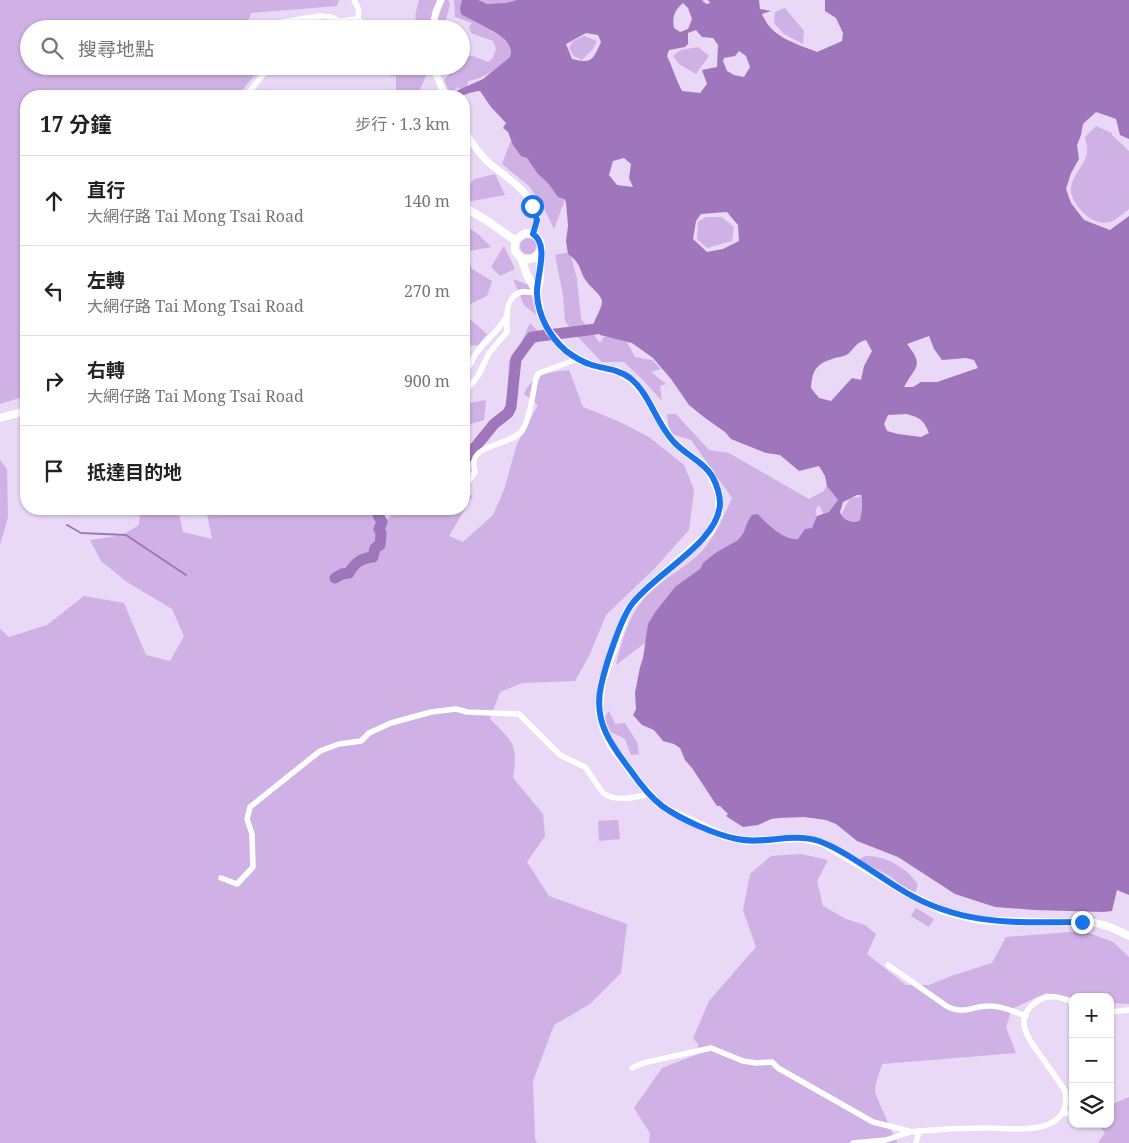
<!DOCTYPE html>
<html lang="zh-TW">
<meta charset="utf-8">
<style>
:root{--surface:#fff;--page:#f6f6f6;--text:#222;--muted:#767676;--line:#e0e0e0}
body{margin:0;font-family:"Noto Serif","Noto Sans TC",serif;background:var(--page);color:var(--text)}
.controls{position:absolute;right:15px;bottom:15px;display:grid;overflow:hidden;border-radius:10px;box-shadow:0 1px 4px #0004}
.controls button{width:45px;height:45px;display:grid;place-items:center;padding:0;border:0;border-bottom:1px solid var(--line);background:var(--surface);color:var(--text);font:25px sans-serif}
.stop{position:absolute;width:15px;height:15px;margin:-11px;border:4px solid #1a73e8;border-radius:50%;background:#fff}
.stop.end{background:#1a73e8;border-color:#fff;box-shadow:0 1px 5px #0008}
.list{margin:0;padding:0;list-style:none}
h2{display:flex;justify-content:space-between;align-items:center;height:65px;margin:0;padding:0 20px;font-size:21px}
h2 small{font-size:16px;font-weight:400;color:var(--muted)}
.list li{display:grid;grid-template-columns:32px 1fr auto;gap:15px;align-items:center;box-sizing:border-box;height:90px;padding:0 20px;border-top:1px solid var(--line)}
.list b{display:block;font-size:19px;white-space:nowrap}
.list p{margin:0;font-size:16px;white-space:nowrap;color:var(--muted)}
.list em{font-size:16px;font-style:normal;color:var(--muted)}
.icon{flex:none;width:28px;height:28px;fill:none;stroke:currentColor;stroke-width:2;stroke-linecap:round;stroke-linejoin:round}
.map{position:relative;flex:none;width:1129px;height:1143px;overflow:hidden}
.search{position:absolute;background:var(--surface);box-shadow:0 1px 4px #0004;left:20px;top:20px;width:450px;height:55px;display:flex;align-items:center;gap:12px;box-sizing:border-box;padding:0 18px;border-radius:28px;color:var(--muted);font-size:19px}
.panel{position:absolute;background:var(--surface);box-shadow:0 1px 4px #0004;left:20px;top:90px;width:450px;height:425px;border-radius:20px}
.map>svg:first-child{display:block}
</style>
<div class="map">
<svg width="1129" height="1143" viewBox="0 0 1129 1143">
<rect width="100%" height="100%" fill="#e9d8f6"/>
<!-- green -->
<g fill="#cfb1e5">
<polygon points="0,0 339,0 337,6 251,13 245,29 29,29 29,66 262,66 239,94 235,96 26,96 26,396 0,404"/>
<polygon points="419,0 448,0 450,4 444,29 420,29 415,16"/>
<path d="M454 0H536L491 31 500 36 510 45V57C497 68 486 78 468 81L466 93 457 87 453 92 449 91 444 80 448 75 450 66H461V56H473L488 62 493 58 496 49 493 41 471 33 469 27 472 23 455 17Z"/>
<polygon points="785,8 804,31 803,44 784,34 774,23 775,12"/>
<polygon points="326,20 338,23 354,23 355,29 321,29"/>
<polygon points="584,36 597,41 593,49 582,60 574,56 569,48 573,41"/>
<polygon points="698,47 709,56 696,74 679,64 673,56 681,50"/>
<polygon points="394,66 425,66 426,76 417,96 396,96 396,76 390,76"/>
<path d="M1096 126 1112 133V135L1129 151V209C1124 213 1116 220 1110 222 1093 227 1074 207 1071 192 1069 178 1085 166 1087 153 1088 148 1086 142 1085 137Z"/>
<polygon points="511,140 552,163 564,202 554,229 542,204 529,186 502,164"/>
<polygon points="495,174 505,195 467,202 464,200 464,190 466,190 474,179"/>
<polygon points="706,217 722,217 734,227 732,241 707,248 697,239 698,222"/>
<polygon points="464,225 478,234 491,247 465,252 472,269 492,281 487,296 464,307"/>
<circle cx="528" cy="246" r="8"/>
<polygon points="504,246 515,269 500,276 491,267"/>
<polygon points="570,252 577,279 581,319 600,343 604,337 623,335 635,357 652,360 661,369 651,372 666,384 660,386 662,401 643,380 624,362 602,362 575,334 565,321 563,295 555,255"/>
<polygon points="513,279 529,285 536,315 524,305"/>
<polygon points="464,314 487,334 478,345 464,346"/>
<polygon points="530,323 544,337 519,356 515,386 519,395 507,398 509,361 520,345"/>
<path d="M569 370 583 407 620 422 649 437 684 465 694 490 689 530 655 568 606 615 590 654 575 681 522 683 500 692 490 719C514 743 518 744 513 778L543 814 545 836 527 862 549 896 627 924 621 973 590 1004 554 1025 533 1081 535 1139 537 1143H0V629L9 637 47 625 84 596 124 603 146 655 170 661 184 636 172 609 127 582 101 561 90 540 123 535 139 525 140 509H178L183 532 212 539 206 509H369L381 526 397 509H464V497L473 495 449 536 463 542 493 515 504 490 517 444 538 405 524 394C533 374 548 372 569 370Z"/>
<polygon points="486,400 484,420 464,426 464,404"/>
<path d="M667 414H676L709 450 729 453 809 499 824 491 832 475 844 493 838 519 829 526 819 505 816 509 817 525 800 545 645 647V643L616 665C623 637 630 609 653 590 668 576 687 566 702 551 716 536 723 517 732 498L691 440 669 433Z"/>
<polygon points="0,460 7,469 8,517 0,545"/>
<polygon points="861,497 866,519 855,525 840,517 850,498"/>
<polygon points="609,711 615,724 625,723 637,742 639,754 631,755 625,739 611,732 604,718"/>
<polygon points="618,820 620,839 599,841 598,821"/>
<path d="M801 854 828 860 817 881 823 906 846 919 865 925 876 934 867 954 906 985H929L954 975 992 963 1006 937 1083 931 1113 942 1129 957V1004L1110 1003V997H1073V998L1046 993 1012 1009 1006 1027 1016 1053 882 1064C880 1072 875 1083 875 1091 876 1096 894 1137 898 1143H649L650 1133 634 1108 662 1068 698 1054V1044L693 1038 709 1001 756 947 743 910 750 874 771 856Z"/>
<path d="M865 856C885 855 908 868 918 885L914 895C905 890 899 883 891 877 881 870 869 866 858 860Z"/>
<polygon points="916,908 934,919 929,927 911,916"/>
<polygon points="1129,1097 1129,1143 1098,1143 1105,1133 1098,1124 1110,1124 1110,1105"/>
</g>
<!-- water -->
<path fill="#9f76bb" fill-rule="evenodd" d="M462 0H478L487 4 506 3 517 0H704L702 1 707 4 710 3 708 0H759L760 9 771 11 762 14C772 38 795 43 817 52L842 41 843 33 836 18 825 11V0H1129V139L1120 135 1116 119 1096 112 1083 124 1081 135 1077 145 1079 159 1071 173 1066 189 1071 203 1084 220 1110 230 1129 216V895L1117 890 1112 911 1103 912 1034 910 995 907 955 894 898 857 857 841 836 824 826 820 804 817 780 818 771 819 758 825 743 827 726 816 728 814 720 806H717L692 768 685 760 680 748 674 744 663 741 654 730 642 725 633 715 636 709 635 693 640 667 643 658 648 624 656 611 675 587 700 569 704 562 717 552 738 540 743 534 748 521 752 515 758 514C766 524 785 541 798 539L805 529 812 528 817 516 829 512 838 500 827 486 825 476 819 466 799 471 780 455 766 453 731 439 725 432 705 418 689 405 671 379 653 358 632 343 600 335 593 327C594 318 602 310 602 301 601 294 591 288 587 282 578 270 583 265 568 254L566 241 568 226 566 202 564 199 558 197 548 183 538 174 527 158 521 156 513 145 508 132 503 128 506 123 491 107 480 91C470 91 463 98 453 95L452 93 483 79 510 57C511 53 511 49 509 45 504 34 472 21 461 14L460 8ZM683 3 688 8 692 19 688 29 680 32 674 28C672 17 674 11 683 3ZM696 30 702 37 713 38 718 45 717 67 702 70 707 84 700 93 682 91C676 80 673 68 667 56L669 50 685 47 688 44V33ZM586 33 598 35 601 42C593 60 592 64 572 59L566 44ZM739 51 746 56 750 67 744 77 734 75 727 71 723 61 724 58 735 56ZM624 158 631 164 629 178 633 187 617 185 609 175 613 161ZM727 212 738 225 739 241 723 249 707 252 693 239 696 221 701 214ZM929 336 934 349 942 360 966 358 974 360 978 368 937 382H921L913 387H904C915 366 925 367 907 344ZM866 340 872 351 864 366 861 380 852 378 831 401 819 398 811 388C812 371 816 364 832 359 837 357 843 357 848 354 855 348 856 342 866 340ZM906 414C919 417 924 420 929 433L921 437 898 434 887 431 884 424 888 415ZM857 495H861C863 502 862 513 860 520 854 525 842 520 840 512L843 502Z"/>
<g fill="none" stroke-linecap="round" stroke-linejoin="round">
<!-- stream -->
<polyline stroke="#9f76bb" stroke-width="2" points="67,525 81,533 126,535 186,575"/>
<!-- river -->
<g stroke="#9f76bb" stroke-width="11">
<polyline points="464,461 494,424 508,413 511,407 516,359 532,337 596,329"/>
<path d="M335 578 342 574 349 573C355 562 362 558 373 557L375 548 380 545 381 533 379 529 382 522 378 515"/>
</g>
<!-- minor -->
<g stroke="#fff" stroke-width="5.5">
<polyline points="354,0 359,10 358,19"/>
<polyline points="269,24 320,16 331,17 340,21 358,19 369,29"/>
<polyline points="315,29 320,16"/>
<polyline points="246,96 270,66"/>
<path d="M464 373C470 367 472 359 477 352 487 339 498 332 506 317"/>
<path d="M464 393 478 376 489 353 507 332C507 319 504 297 521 292 525 291 532 293 537 293"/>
<path d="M464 487 475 472C475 469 473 464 474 461 477 444 512 444 522 431 530 419 533 392 536 378L539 373 578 359"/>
<path d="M221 878 237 884 253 867 252 834 247 819 250 807 320 751 339 744 361 741 369 733 391 723 431 712 456 709 467 712 519 714 560 755 585 767 603 793C616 802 634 798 649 794"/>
<path d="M888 965 948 1007C966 1015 974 1005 991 1006 1003 1006 1014 1012 1026 1016"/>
<polyline points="1110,1012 1129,1010"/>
<polyline points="632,1068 643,1063 711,1048 743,1061 756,1063 772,1062 778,1068 873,1122 909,1131"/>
<polyline points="1063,1113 1073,1114"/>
<path d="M853 1143 886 1140 910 1132 919 1131C941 1129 964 1128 986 1128 1004 1128 1035 1132 1051 1123 1064 1117 1068 1104 1065 1091 1058 1080 1050 1069 1043 1059 1030 1041 1011 1020 1036 1002 1049 993 1060 997 1073 1002"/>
<polyline points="916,1143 919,1131"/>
</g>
<!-- tertiary -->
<g stroke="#fff" stroke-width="7">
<polyline points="432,29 436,12 441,0"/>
<polyline points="433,66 445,96"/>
<path d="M464 130C471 142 480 155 490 164 507 178 535 194 537 219 537 223 534 229 533 234"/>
</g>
<!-- secondary -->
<g stroke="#fff" stroke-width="8">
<polyline points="464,207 486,220 516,241"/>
<path d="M521 258C530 261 536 259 540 251"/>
<polyline points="537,293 540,279 541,246 540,241 535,235 525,233 517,239 515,243 515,251 521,258 527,275 537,293 541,315 549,331 564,349 578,359 591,365 619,372 633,381 644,394 671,439 684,451 702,464 710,473 719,494 719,513 710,532 642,593 627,611 602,682 599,709 604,731 612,747 643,787 658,803 670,811 724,836 747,841 802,838 823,843 905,892 943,911 978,920 993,921 1096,923 1110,927 1129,936"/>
<polyline points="0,418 26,411"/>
</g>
</g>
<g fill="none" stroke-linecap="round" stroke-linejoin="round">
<!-- route -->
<path stroke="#1a73e8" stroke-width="6" d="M532 206 537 220 533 234C550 245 536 277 537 294 538 316 550 337 566 351 574 357 582 362 592 365 605 369 618 369 630 378 650 394 656 423 673 441 685 455 703 461 712 476 717 485 720 495 720 504 718 543 655 573 632 604 621 618 605 667 601 686 593 721 611 745 631 771 640 784 649 796 662 806 680 819 716 835 737 839 764 845 792 832 819 841 846 851 879 877 905 892 964 927 1016 922 1082 922"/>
</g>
</svg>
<div class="controls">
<button>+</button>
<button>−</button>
<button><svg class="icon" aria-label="layers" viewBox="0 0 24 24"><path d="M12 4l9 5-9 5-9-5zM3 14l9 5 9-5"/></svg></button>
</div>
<div class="stop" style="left:532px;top:206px"></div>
<div class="stop end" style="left:1082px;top:922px"></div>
<div class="search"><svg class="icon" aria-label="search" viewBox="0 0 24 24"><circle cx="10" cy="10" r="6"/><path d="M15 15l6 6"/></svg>搜尋地點</div>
<section class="panel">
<h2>17 分鐘<small>步行 · 1.3 km</small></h2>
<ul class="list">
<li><svg class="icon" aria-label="ahead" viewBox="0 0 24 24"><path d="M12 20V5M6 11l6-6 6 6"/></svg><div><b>直行</b><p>大網仔路 Tai Mong Tsai Road</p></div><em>140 m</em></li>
<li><svg class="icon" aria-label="left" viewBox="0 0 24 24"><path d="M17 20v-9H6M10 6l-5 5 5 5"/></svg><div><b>左轉</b><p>大網仔路 Tai Mong Tsai Road</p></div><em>270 m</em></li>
<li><svg class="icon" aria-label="right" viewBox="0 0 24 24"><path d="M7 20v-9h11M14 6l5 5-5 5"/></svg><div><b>右轉</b><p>大網仔路 Tai Mong Tsai Road</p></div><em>900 m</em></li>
<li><svg class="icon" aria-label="arrive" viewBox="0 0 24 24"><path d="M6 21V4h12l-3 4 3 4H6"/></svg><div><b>抵達目的地</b></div></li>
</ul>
</section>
</div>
